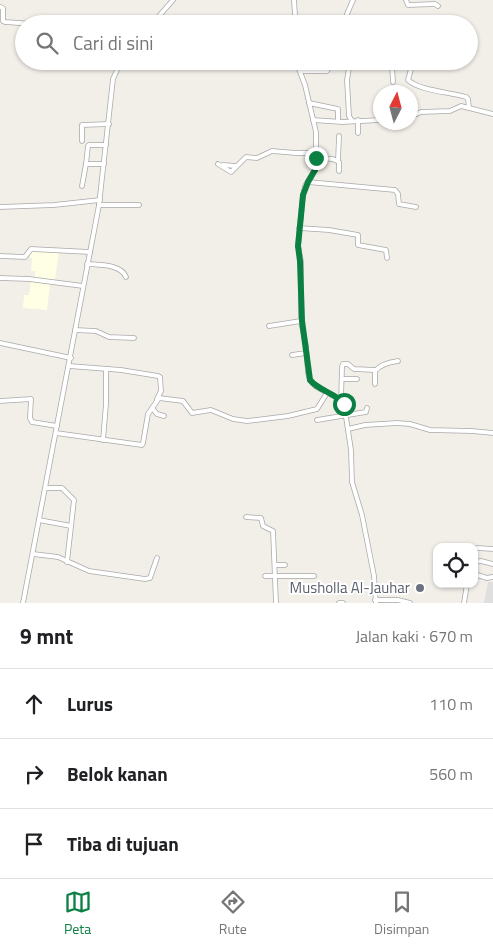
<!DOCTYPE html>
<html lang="id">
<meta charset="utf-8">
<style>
:root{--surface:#fff;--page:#f2f2f2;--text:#202124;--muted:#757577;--line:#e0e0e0;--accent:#0b8043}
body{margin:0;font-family:"Titillium Web",sans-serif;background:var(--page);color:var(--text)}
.controls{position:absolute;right:15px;bottom:15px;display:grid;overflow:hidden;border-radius:10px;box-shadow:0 1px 4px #0004}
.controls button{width:45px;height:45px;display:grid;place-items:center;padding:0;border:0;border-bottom:1px solid var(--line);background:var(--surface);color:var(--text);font:25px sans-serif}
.compass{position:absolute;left:373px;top:85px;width:45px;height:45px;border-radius:50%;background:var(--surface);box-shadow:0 1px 4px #0004;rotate:6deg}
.stop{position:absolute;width:15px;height:15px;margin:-11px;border:4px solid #0b8043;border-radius:50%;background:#fff}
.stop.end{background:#0b8043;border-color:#fff;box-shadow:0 1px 5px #0008}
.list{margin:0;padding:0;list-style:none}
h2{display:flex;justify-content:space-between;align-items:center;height:65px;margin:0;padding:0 20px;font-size:21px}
h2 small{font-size:16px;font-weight:400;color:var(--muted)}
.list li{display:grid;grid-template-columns:32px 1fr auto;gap:15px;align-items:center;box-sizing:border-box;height:70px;padding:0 20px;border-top:1px solid var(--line)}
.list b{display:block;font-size:19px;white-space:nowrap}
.list em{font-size:16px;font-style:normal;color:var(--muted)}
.icon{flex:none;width:28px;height:28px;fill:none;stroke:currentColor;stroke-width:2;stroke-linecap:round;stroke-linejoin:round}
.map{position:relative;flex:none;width:493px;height:603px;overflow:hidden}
.search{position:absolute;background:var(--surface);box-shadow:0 1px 4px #0004;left:15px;right:15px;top:15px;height:55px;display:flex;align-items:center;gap:12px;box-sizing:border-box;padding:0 18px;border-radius:28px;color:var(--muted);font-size:19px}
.sheet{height:275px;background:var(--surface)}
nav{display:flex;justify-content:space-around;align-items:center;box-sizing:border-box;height:70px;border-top:1px solid var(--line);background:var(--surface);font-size:14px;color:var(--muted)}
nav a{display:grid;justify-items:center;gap:2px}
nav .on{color:var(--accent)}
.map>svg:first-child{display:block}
</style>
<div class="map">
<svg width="493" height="603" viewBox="0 0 493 603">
<rect width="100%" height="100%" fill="#f2efe9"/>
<!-- residential -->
<polygon fill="#e0dfdf" points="488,582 493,582 493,603 484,603"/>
<!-- education -->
<g fill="#ffffe5">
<polygon points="30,251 59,251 55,280 35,278 35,271 31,271 32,258 30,257"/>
<polygon points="31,281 50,283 47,310 23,308 24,295 29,295"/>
</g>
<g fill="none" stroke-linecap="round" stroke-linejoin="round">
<defs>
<g id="minor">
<polyline points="406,0 408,5 435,4 438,6"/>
<polyline points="0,7 3,8 3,21 5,22 34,24"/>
<polyline points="152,24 173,0"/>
<polyline points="293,24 295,15 294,0"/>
<polyline points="346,24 347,14 353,0"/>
<polyline points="296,61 305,85 316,132 316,168 305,186 303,195 298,246 301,261 301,321 306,346 308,373 310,380 315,386 341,400 344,404 351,450 352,482 362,515 374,576 376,603"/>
<polyline points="350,62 347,80 349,116 352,121"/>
<polyline points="392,66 393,82"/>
<path d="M301 71H327L331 64 337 62 408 67 411 69 408 80C420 91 450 92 466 97L468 99 469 108"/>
<polyline points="309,103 338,109 338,121"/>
<polyline points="410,117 421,112 450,111 461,106 493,114"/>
<polyline points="313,120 342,122 380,120"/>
<polyline points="358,120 358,133"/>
<polyline points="82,141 82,125 109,124"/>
<polyline points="316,158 333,159 339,162 339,171"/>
<polyline points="338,161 339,136"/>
<polyline points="104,164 86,164 88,146 89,145 106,145"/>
<polyline points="218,164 231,172 246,157 257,158 272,151 296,153 316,153"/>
<polyline points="223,165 236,166"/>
<polyline points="308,182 395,190 398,194 399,204 416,207"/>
<polyline points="82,186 86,164"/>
<polyline points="99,205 139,205"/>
<polyline points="0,207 54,205 100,200"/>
<polyline points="299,228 329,230 358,235 358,245 386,250 387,258"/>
<polyline points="0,256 25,257 31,249 90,252"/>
<path d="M87 264C99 265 121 264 126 277"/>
<polyline points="0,278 29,279 83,286"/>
<polyline points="269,326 301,321"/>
<polyline points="75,330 96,331 109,337 134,338"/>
<polyline points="0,343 71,358"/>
<polyline points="292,355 306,353"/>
<polyline points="69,366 121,370 158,376 160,377 161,391 157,399"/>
<path d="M375 371C381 364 390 362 398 361"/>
<polyline points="342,379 357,379"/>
<polyline points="341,400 342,367 343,364 348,364 354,369 375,370 375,384"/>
<polyline points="0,401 31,399 30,418 32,422 57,426"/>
<polyline points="152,408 157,414 164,416"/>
<polyline points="317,420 366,412 367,408"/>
<polyline points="348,429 365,425 397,423 410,424 430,430 472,431 493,433"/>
<polyline points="56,433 142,445 143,443 148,414 159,398 183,401 192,413 211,410 233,419 247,421 288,416 317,409 327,393"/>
<polyline points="103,440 106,404 106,369"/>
<polyline points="46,488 62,488 74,500 67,562"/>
<polyline points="246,517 261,518 263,526 273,531 276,603"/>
<polyline points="39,520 71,526"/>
<polyline points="474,550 477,548 493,549"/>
<polyline points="33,554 58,557 89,571 145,579 150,578 157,558"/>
<polyline points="474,562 481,561 493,564"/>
<polyline points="275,565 285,565"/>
<polyline points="474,574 487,578 492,577"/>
<polyline points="265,576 314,576"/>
<polyline points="375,600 398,600 410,603"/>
<polyline points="23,603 99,205 113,79 121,61"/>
<polyline points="339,603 343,603"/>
<polyline points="464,603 467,584"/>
</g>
</defs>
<!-- minor casing -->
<use href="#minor" stroke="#a9a9a9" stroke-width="5.5"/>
<!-- minor -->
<use href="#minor" stroke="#fff" stroke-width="4"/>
</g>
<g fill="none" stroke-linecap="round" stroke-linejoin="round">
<!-- route -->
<path stroke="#0b8043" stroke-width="6" d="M316 158 315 170 308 182 303 195 298 246 300 261 302 321 310 380C319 391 336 393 344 404"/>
</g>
<!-- markers -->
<circle fill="#6b7280" stroke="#fff" stroke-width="2" cx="420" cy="588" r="5"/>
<g text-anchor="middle" stroke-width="4" stroke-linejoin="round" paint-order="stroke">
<!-- worship labels -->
<g font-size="15" fill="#5b616d" stroke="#fff" text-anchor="end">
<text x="410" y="593">Musholla Al-Jauhar</text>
</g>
</g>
</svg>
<div class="controls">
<button><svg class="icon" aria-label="locate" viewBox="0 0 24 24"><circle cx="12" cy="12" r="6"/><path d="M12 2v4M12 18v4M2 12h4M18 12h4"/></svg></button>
</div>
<svg class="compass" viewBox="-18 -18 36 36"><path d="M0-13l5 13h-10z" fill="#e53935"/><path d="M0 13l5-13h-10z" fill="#757577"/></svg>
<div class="stop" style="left:344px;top:404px"></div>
<div class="stop end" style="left:316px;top:158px"></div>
<div class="search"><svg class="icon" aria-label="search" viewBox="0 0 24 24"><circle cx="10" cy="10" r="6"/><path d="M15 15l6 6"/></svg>Cari di sini</div>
</div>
<section class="sheet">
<h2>9 mnt<small>Jalan kaki · 670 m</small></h2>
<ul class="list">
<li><svg class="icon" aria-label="ahead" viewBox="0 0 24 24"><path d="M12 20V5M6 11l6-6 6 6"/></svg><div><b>Lurus</b></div><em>110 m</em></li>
<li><svg class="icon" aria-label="right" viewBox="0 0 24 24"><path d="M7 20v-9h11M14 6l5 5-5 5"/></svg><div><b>Belok kanan</b></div><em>560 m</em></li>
<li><svg class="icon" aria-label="arrive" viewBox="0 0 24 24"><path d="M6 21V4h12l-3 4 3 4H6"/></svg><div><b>Tiba di tujuan</b></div></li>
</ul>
</section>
<nav>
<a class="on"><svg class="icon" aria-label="map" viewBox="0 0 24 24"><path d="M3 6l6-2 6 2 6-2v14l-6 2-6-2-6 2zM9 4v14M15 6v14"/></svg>Peta</a>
<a><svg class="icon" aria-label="directions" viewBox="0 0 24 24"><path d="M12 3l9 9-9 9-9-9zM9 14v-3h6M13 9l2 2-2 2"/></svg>Rute</a>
<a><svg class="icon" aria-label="saved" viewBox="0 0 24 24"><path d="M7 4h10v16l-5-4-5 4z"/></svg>Disimpan</a>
</nav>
